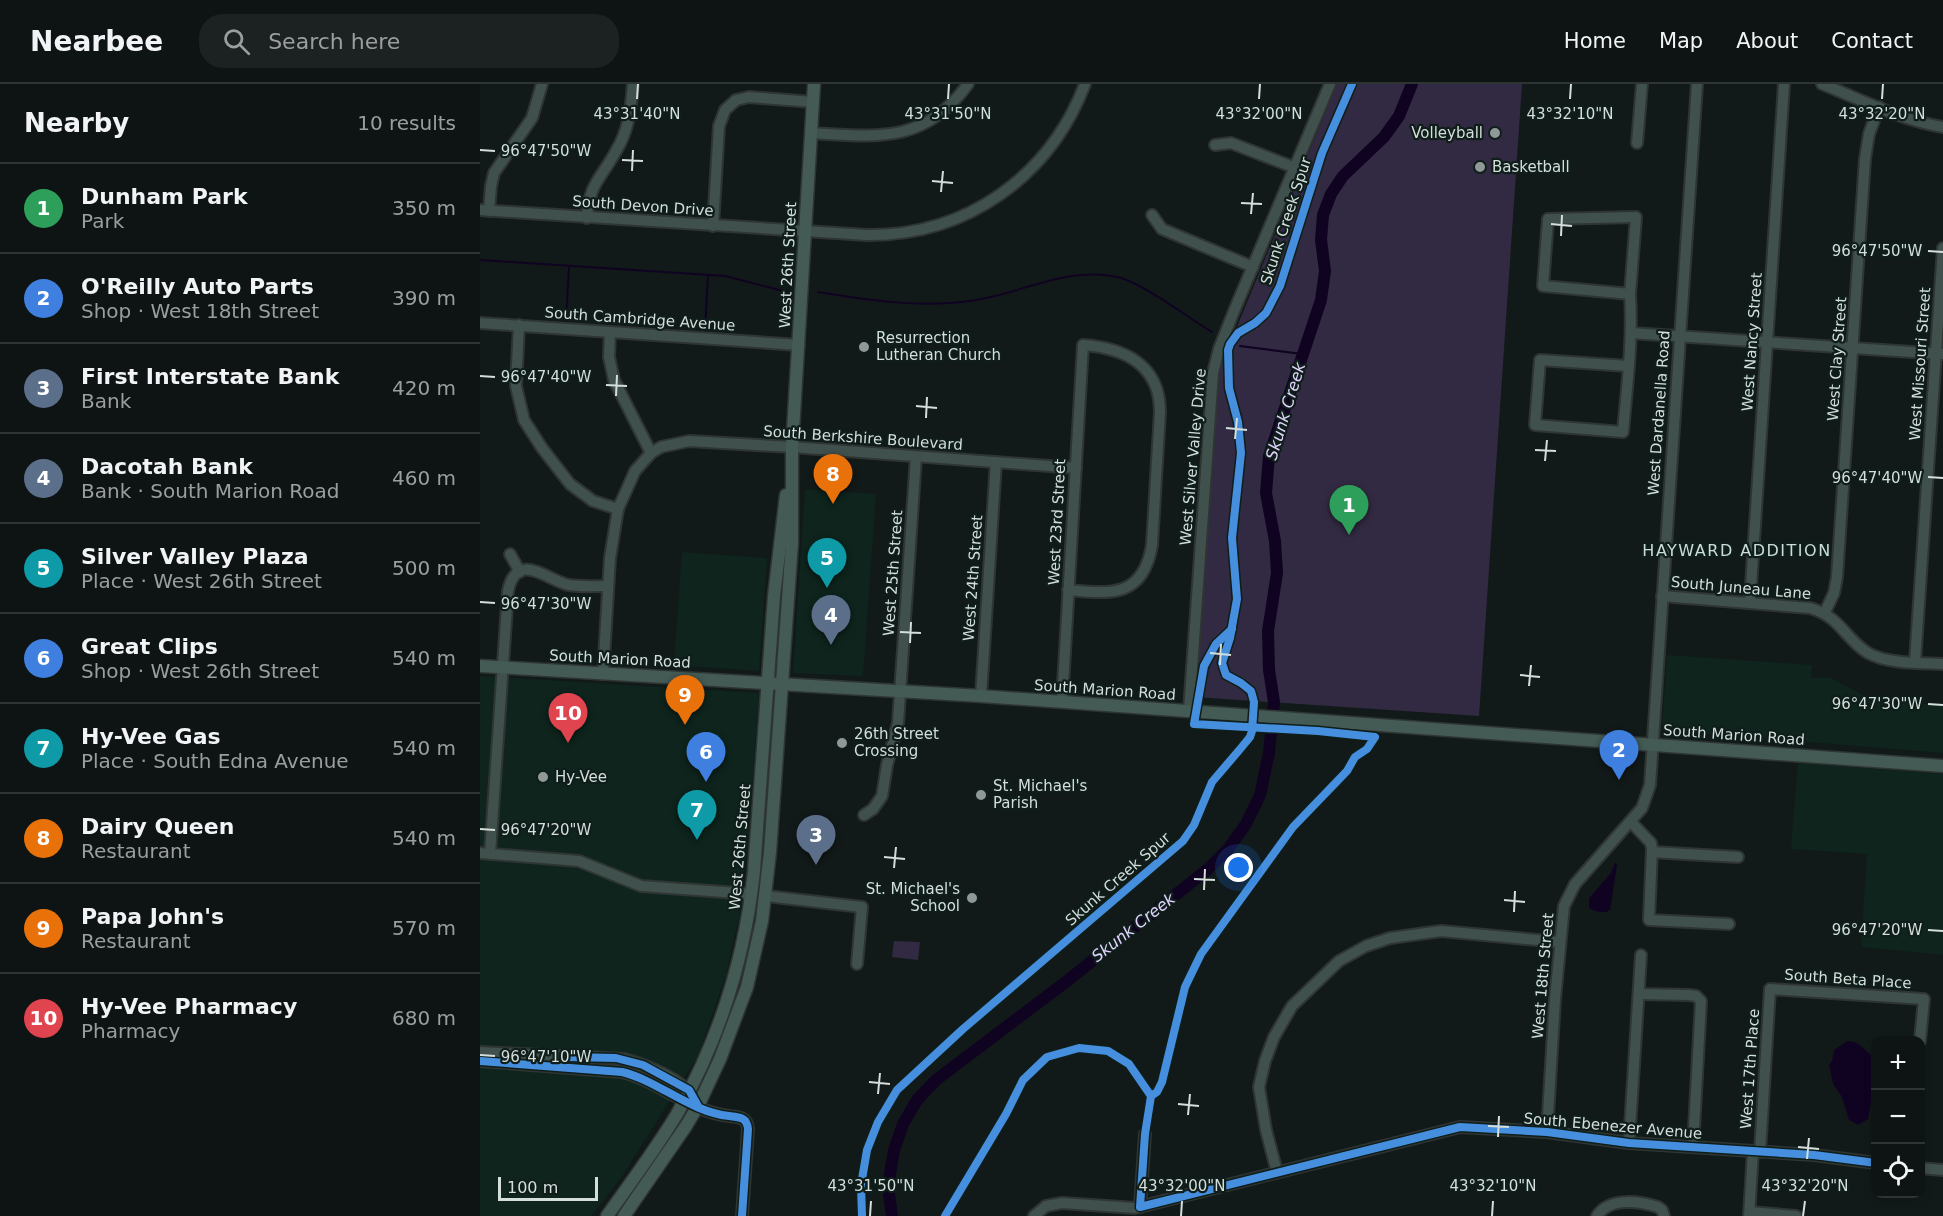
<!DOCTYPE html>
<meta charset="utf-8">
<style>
:root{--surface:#0e1413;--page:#1c2121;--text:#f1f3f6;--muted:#9b9ea0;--line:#2e3333;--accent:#909997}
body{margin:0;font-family:"DejaVu Sans",sans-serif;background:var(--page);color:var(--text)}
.controls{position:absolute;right:18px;bottom:18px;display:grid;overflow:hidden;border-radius:12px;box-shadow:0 3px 9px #0003}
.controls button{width:54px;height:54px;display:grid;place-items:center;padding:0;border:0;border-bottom:2px solid var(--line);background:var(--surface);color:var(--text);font:30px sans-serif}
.scale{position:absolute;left:18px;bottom:15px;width:100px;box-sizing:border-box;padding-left:6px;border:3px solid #d4dedb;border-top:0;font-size:16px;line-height:21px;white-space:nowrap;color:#d4dedb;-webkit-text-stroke:4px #0f1e1a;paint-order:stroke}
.you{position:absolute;left:759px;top:784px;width:21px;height:21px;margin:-15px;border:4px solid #fff;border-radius:50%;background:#1a73e8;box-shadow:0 0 0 9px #1a73e833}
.badge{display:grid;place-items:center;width:39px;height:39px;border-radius:50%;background:var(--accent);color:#fff;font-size:20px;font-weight:700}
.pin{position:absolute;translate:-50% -50px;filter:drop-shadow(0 2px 3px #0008)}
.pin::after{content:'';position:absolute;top:32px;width:21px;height:18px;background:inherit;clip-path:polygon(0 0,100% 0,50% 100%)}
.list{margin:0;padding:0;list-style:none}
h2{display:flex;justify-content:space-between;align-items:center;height:78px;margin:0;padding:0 24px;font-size:26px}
h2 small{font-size:20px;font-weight:400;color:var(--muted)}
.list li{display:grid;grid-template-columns:39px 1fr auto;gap:18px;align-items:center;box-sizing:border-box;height:90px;padding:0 24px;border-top:2px solid var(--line)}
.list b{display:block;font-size:22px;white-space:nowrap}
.list p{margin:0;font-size:20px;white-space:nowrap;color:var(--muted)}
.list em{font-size:20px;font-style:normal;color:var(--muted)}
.icon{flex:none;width:33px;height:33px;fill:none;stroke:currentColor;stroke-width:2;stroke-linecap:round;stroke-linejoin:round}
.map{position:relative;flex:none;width:1463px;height:1132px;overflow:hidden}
header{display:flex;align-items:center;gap:36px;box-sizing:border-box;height:84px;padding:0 30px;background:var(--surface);border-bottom:2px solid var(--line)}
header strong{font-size:28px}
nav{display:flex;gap:33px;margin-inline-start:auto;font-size:21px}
.search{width:420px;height:54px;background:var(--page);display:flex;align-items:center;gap:15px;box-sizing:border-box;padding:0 21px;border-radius:24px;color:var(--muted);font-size:22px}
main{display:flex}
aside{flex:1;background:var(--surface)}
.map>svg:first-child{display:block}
</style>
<header>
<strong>Nearbee</strong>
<div class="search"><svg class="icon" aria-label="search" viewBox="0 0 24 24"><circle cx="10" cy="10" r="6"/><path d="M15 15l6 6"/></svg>Search here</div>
<nav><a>Home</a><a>Map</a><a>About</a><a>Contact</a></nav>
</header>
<main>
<aside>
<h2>Nearby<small>10 results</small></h2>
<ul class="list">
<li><span class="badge" style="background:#2e9e5b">1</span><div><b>Dunham Park</b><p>Park</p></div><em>350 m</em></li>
<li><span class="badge" style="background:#3f7fe0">2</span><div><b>O'Reilly Auto Parts</b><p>Shop · West 18th Street</p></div><em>390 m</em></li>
<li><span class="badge" style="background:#5c6f8a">3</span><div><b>First Interstate Bank</b><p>Bank</p></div><em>420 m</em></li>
<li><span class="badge" style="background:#5c6f8a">4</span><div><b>Dacotah Bank</b><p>Bank · South Marion Road</p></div><em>460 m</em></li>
<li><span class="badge" style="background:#0f9aa8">5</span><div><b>Silver Valley Plaza</b><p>Place · West 26th Street</p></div><em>500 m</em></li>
<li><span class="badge" style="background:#3f7fe0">6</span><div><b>Great Clips</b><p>Shop · West 26th Street</p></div><em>540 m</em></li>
<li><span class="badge" style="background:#0f9aa8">7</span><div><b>Hy-Vee Gas</b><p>Place · South Edna Avenue</p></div><em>540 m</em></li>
<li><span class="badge" style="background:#e8710a">8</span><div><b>Dairy Queen</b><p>Restaurant</p></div><em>540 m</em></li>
<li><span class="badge" style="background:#e8710a">9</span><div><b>Papa John's</b><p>Restaurant</p></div><em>570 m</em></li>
<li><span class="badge" style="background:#e0444e">10</span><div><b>Hy-Vee Pharmacy</b><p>Pharmacy</p></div><em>680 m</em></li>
</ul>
</aside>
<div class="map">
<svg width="1463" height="1132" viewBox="0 0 1463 1132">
<rect width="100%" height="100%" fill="#121a19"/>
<!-- built -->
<g fill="#0e241d">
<polygon points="325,405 396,410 383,592 313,589"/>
<polygon points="202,468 287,474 279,587 194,581"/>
<polygon points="1187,571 1332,581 1331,594 1351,594 1394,617 1463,621 1463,669 1182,646"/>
<polygon points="0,592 279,609 268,756 259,833 246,891 218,972 139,1097 111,1132 0,1132"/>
<polygon points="1318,679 1463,690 1463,871 1381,863 1387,770 1311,765"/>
</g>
<!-- green -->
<g fill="#322a42">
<polygon points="857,0 1042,0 999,632 715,613 738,289"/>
<polygon points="414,857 440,858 438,876 412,873"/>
</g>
<!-- water -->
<g fill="#100322">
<path d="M1135 779 1137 781 1130 826C1124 830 1115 828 1109 824V814L1131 789Z"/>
<path d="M1367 957C1385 958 1381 968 1395 972V993L1388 1035 1378 1041 1369 1036 1362 1013 1353 1000 1349 981 1352 977 1354 966Z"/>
</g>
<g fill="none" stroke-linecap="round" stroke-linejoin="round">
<!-- stream -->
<g stroke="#100322" stroke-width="2">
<polyline points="0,176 245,192 307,208"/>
<path d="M338 208C386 216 440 224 489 217 540 211 589 180 641 194 667 202 707 233 732 248"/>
<polyline points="86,237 89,183"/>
<polyline points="225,247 228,191"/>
<polyline points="760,262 822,270"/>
</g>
<!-- river -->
<polyline stroke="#100322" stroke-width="12" points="412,1132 408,1102 414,1066 423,1040 437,1016 456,996 587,897 728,785 748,765 766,740 780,711 789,669 794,618 789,586 788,547 797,489 795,457 786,409 789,372 841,216 845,187 841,156 843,131 851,110 863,92 904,53 919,32 932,0"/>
<defs>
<g id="minor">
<path d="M1342 0C1382 16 1420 36 1463 43"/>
<path d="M331 49C397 53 445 60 488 0"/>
<polyline points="1157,59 1162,0"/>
<polyline points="735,61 751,59 813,83"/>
<path d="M0 126 387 151C487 152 570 92 605 0"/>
<polyline points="9,127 11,102 14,89 52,34 62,0"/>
<polyline points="672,131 682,145 773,183"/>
<polygon points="1156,133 1150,210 1063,202 1068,135"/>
<path d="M107 134C109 99 121 95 136 67 149 46 151 24 153 0"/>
<polyline points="233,142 239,42 245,26 256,16 269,13 333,18"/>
<polyline points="0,239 319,261"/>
<polyline points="39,241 36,302 44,336 62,364 90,400 113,417 138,425"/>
<polyline points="130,248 129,273 134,296 171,369"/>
<polyline points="1151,249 1462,270"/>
<path d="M1148 282 1060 276 1055 341 1143 348C1147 302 1153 256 1150 210"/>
<polyline points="30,470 40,488"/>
<path d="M1182 512 1330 524C1361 533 1364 554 1388 569 1407 580 1442 579 1463 580"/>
<polyline points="1270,517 1304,0"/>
<polyline points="1345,528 1354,509 1357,493 1385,75 1389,50 1399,23"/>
<polyline points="1435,578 1463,164"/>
<polyline points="123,590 130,474 138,425 155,387 171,369 181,363 209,357 312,363 596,384"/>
<polyline points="501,612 516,378"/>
<path d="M582 618 603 261C645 264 680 281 680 328L672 461C663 514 631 510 588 506"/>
<polyline points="709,627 733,289 739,265 754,227 850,0"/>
<polyline points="384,731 393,725 402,712 407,681 418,639 436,373"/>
<polyline points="1151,738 1171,759 1172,765 1169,836 1249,840"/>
<polyline points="1172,768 1258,773"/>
<polyline points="0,769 99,777 161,802 272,810"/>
<path d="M10 770 28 507C37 465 68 497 89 501 102 503 115 502 128 502"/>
<polyline points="286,812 382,823 377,880"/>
<polyline points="1159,910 1209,911 1216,912 1221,917 1213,1063"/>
<path d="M0 968 144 975C164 980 203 995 213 1014"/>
<path d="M0 977 142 988C179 997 210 1028 249 1032 259 1033 267 1033 268 1045L262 1132"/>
<polyline points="1067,1048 1075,915 1084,822 1095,800 1162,724 1170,701 1217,0"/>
<polyline points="1149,1059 1161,871"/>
<polyline points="1280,1068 1290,905 1444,915 1440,957"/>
<polyline points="1440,1084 1463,1086"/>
<polyline points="797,1088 786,1046 779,1003 785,977 794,953 812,922 859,877 886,862 910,854 961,847 1080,858"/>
<polyline points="660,1123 665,1050"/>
<polyline points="1270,1128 1316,1132"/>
<polyline points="554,1132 566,1122 582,1119 655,1124 980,1043 1067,1048 1149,1059 1334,1071 1396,1079"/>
<path d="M1117 1132C1129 1113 1159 1117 1178 1123L1182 1126 1184 1132"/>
<polyline points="1269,1132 1273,1067"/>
</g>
<g id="major">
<polyline points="0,582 501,612 1463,682"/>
<path d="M127 1132C151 1098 176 1065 197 1030 240 954 265 874 274 787L294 512 306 411"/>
<polyline points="144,1132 206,1042 218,1022 240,975 267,903 282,837 290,768 312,459 312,363 334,0"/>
</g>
</defs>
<!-- minor casing -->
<use href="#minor" stroke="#2e3533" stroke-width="14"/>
<!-- major casing -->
<use href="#major" stroke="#2e3533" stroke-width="15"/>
<!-- minor -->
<use href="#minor" stroke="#40504c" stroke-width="10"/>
<!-- major -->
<use href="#major" stroke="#445a54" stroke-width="12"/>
<defs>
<g id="cycleway">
<polyline points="88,973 136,974 163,981 209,1006 218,1022"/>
<path d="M0 977 142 988C179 997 210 1028 249 1032 259 1033 267 1033 268 1045L262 1132"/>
<polyline points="671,1012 677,1008 682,998 705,903 721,870 813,743 867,687 875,673 887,665 895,653 838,647 714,640 724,582 736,560 752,545"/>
<polyline points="382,1132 381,1101 387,1066 398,1038 417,1006 483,945 703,757 714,741 732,698 761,664 770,653 772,647 774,618 771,607 761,599 746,591 742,579 750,554 757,515 752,454 761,369 758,338 749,304 748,266 750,260 758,249 775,239 786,229 800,202 842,69 872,0"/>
<polyline points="465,1132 526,1030 543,996 567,973 599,964 628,967 649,980 671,1012 665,1050 660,1123 980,1043 1067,1048 1149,1059 1334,1071 1396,1079"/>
</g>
</defs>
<!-- cycleway casing -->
<use href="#cycleway" stroke="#0f1e1a" stroke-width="11"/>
<!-- cycleway -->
<use href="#cycleway" stroke="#468fdf" stroke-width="8"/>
</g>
<!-- ticks -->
<path fill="none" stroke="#d4dedb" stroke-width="2" d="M157 15 158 0M468 15 469 0M779 15 780 0M1090 15 1091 0M1402 15 1403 0M0 66 15 67M142 76 163 77M152 87 153 66M452 97 473 99M461 108 463 87M761 119 782 120M771 130 773 109M1071 140 1092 142M1081 152 1082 131M1448 167 1463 168M0 292 15 293M126 301 147 302M136 312 137 291M436 322 457 324M446 334 447 313M746 344 767 346M755 355 757 334M1055 366 1076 367M1065 377 1067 356M1448 393 1463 394M0 518 15 519M420 548 441 549M430 559 431 538M730 569 751 571M740 581 741 560M1040 591 1060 593M1049 602 1051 581M1448 620 1463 621M0 745 15 746M404 773 425 775M414 784 416 763M714 795 735 796M724 806 725 785M1024 816 1045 818M1034 828 1035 807M1448 846 1463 847M0 971 15 972M389 998 410 1000M398 1010 400 989M698 1020 719 1022M708 1031 710 1010M1008 1042 1029 1043M1018 1053 1019 1032M1318 1063 1339 1065M1327 1075 1329 1054M390 1132 391 1117M701 1132 702 1117M1012 1132 1013 1117M1323 1132 1325 1117"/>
<!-- markers -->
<g fill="#909997" stroke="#0f1e1a" stroke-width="2">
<circle cx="1015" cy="49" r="6"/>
<circle cx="1000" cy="83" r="6"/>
<circle cx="384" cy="263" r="6"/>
<circle cx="362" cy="659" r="6"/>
<circle cx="63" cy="693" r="6"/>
<circle cx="501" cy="711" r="6"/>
<circle cx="492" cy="814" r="6"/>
</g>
<g text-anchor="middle" stroke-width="4.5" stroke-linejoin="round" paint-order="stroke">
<!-- poi labels -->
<g font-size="15" fill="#d4dedb" stroke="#0f1e1a" text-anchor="start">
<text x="1003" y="54" text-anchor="end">Volleyball</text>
<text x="1012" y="88">Basketball</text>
<text x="396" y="259">Resurrection<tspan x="396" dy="17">Lutheran Church</tspan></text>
<text x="374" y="655">26th Street<tspan x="374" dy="17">Crossing</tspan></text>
<text x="75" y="698">Hy-Vee</text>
<text x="513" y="707">St. Michael's<tspan x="513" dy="17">Parish</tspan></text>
<text x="480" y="810" text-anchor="end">St. Michael's<tspan x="480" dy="17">School</tspan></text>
</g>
<!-- street labels -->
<g font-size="15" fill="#d4dedb" stroke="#0f1e1a">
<text transform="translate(163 122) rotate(4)" y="5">South Devon Drive</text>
<text transform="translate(806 137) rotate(-72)" y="5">Skunk Creek Spur</text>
<text transform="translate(308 181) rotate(-87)" y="5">West 26th Street</text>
<text transform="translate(160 235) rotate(4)" y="5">South Cambridge Avenue</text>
<text transform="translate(1272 258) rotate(-86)" y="5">West Nancy Street</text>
<text transform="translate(1357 275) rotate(-86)" y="5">West Clay Street</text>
<text transform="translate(1440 280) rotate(-86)" y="5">West Missouri Street</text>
<text transform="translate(1179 329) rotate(-86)" y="5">West Dardanella Road</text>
<text transform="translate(383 354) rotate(4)" y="5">South Berkshire Boulevard</text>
<text transform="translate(713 373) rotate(-85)" y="5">West Silver Valley Drive</text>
<text transform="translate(577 438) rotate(-87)" y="5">West 23rd Street</text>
<text transform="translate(413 489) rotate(-86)" y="5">West 25th Street</text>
<text transform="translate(493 494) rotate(-86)" y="5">West 24th Street</text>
<text transform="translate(1261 504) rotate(5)" y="5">South Juneau Lane</text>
<text transform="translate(140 575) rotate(3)" y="5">South Marion Road</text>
<text transform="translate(625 606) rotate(4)" y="5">South Marion Road</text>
<text transform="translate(1254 651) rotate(4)" y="5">South Marion Road</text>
<text transform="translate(260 763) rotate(-85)" y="5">West 26th Street</text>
<text transform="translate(638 795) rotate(-41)" y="5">Skunk Creek Spur</text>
<text transform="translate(1063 892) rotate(-85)" y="5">West 18th Street</text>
<text transform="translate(1368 895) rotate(4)" y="5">South Beta Place</text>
<text transform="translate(1270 985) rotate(-86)" y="5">West 17th Place</text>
<text transform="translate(1133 1042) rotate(5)" y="5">South Ebenezer Avenue</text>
</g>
<!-- water labels -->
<g font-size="16" font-style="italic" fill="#e2d3ff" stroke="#0f1e1a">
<text transform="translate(805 327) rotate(-73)" y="6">Skunk Creek</text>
<text transform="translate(653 843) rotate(-38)" y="6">Skunk Creek</text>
</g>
<!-- neighbourhood labels -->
<g font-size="16" letter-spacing="1.5" fill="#caddd7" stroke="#0f1e1a">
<text x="1257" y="472">HAYWARD ADDITION</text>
</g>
</g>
<g font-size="15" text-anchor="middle" fill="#d4dedb" stroke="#0f1e1a" stroke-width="4.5" stroke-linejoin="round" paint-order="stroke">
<text x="157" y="35">43°31'40"N</text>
<text x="468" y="35">43°31'50"N</text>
<text x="779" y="35">43°32'00"N</text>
<text x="1090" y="35">43°32'10"N</text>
<text x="1402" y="35">43°32'20"N</text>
<text x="66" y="72">96°47'50"W</text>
<text x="1397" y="172">96°47'50"W</text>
<text x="66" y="298">96°47'40"W</text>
<text x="1397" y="399">96°47'40"W</text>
<text x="66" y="525">96°47'30"W</text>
<text x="1397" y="625">96°47'30"W</text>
<text x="66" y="751">96°47'20"W</text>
<text x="1397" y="851">96°47'20"W</text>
<text x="66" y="978">96°47'10"W</text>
<text x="391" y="1107">43°31'50"N</text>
<text x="702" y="1107">43°32'00"N</text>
<text x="1013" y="1107">43°32'10"N</text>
<text x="1325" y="1107">43°32'20"N</text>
</g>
</svg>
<div class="controls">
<button>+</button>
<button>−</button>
<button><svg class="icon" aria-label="locate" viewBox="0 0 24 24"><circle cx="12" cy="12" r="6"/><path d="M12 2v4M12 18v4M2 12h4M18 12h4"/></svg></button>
</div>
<div class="scale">100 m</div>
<div class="you"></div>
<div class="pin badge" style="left:869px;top:451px;background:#2e9e5b">1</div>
<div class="pin badge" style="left:1139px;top:696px;background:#3f7fe0">2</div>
<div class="pin badge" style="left:336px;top:781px;background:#5c6f8a">3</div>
<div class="pin badge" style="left:351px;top:561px;background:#5c6f8a">4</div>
<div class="pin badge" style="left:347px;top:504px;background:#0f9aa8">5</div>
<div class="pin badge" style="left:226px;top:698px;background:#3f7fe0">6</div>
<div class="pin badge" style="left:217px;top:756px;background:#0f9aa8">7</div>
<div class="pin badge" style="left:353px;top:420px;background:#e8710a">8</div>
<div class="pin badge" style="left:205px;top:641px;background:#e8710a">9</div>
<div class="pin badge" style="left:88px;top:659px;background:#e0444e">10</div>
</div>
</main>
